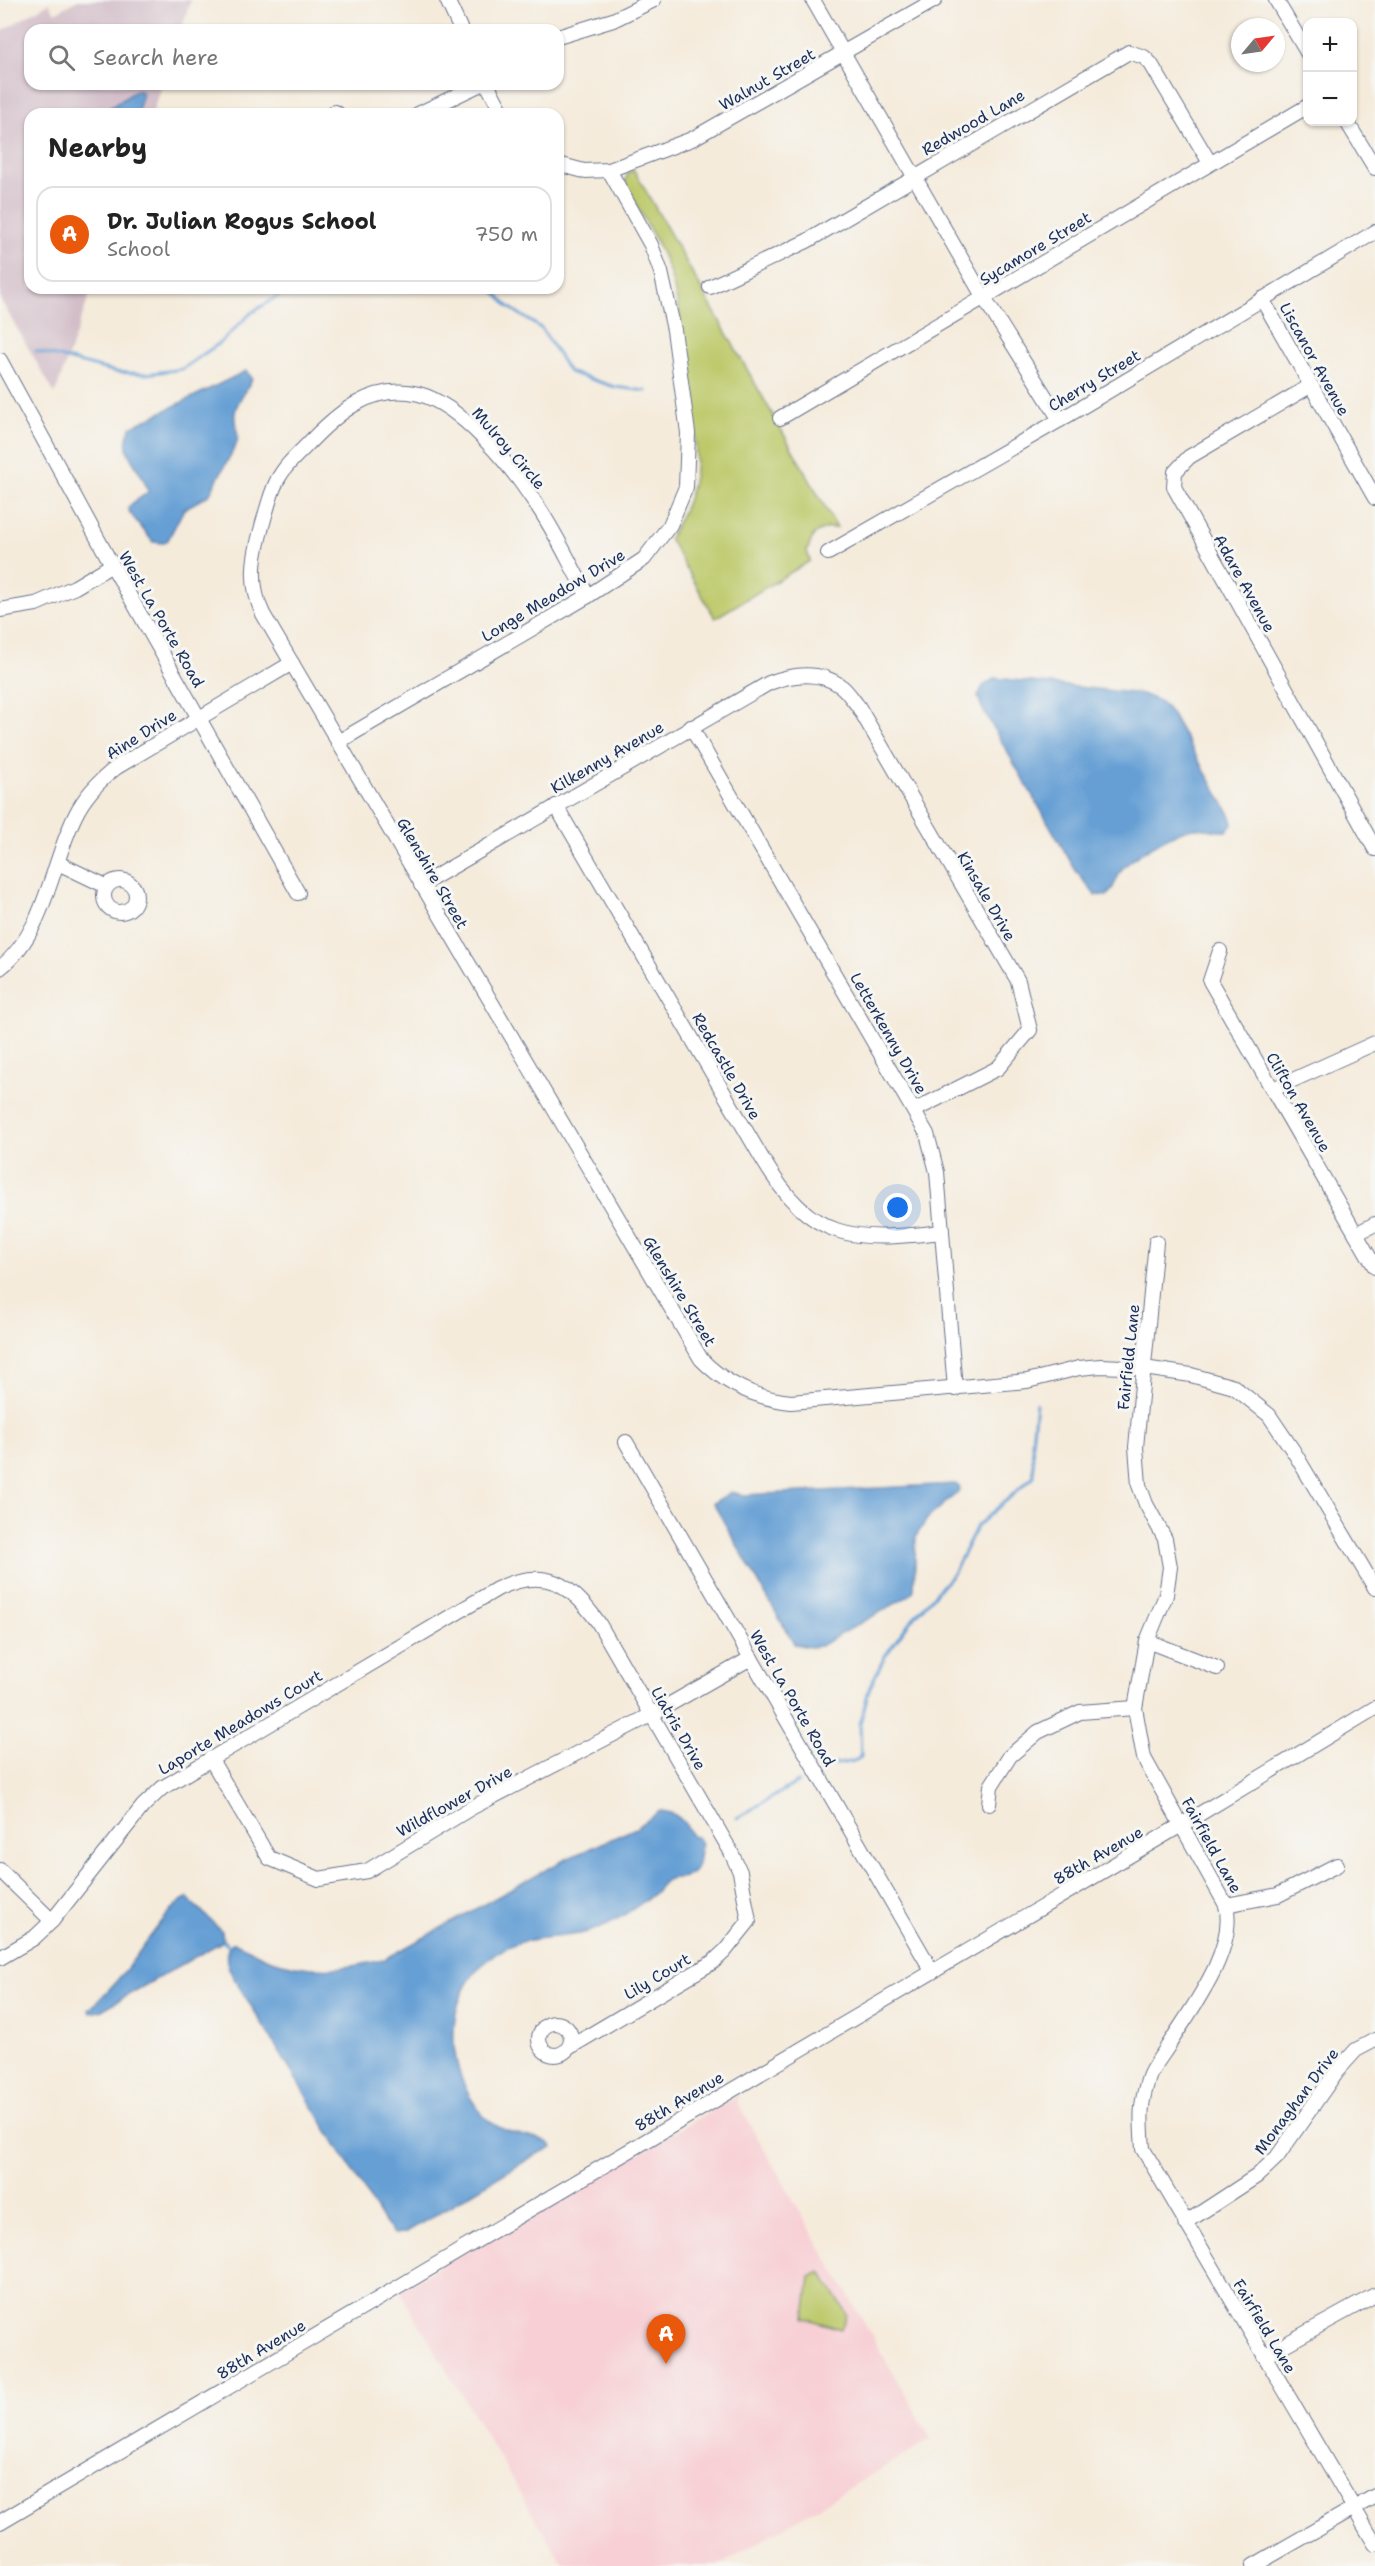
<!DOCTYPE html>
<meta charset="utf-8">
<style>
:root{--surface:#fff;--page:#f6f6f6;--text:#222;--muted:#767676;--line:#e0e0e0;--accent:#ea580c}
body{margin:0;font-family:"Shantell Sans",sans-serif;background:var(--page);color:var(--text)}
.controls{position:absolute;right:18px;top:18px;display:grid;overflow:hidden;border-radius:12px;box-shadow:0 2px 4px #0004}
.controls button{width:54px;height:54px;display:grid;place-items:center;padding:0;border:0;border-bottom:2px solid var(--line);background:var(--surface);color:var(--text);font:30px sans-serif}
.compass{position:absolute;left:1231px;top:18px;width:54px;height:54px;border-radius:50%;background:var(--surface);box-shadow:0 2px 4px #0004;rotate:61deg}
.you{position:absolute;left:898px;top:1208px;width:21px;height:21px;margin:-15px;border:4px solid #fff;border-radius:50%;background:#1a73e8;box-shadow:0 0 0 9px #1a73e833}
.badge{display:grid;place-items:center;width:39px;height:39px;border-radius:50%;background:var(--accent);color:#fff;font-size:20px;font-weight:700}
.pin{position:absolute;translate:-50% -50px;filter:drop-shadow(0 2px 3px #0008)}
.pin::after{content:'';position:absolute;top:32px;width:21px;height:18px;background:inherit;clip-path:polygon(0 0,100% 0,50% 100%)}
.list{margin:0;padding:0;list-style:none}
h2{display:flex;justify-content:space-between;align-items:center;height:78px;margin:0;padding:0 24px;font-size:26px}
h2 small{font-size:20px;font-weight:400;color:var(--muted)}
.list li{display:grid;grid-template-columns:39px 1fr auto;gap:18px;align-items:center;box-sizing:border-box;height:96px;margin:0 12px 12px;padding:0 12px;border:2px solid var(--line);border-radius:18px}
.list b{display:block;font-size:22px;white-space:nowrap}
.list p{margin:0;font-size:20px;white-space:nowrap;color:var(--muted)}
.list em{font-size:20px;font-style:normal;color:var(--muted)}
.icon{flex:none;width:33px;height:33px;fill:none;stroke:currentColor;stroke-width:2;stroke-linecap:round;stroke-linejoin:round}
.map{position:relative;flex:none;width:1375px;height:2566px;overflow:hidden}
.search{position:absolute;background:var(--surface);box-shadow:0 2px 4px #0004;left:24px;top:24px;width:540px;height:66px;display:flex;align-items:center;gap:15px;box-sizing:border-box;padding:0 21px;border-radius:18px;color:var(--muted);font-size:22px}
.panel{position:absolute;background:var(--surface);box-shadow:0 2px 4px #0004;left:24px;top:108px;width:540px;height:186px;border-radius:18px}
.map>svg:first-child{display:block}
</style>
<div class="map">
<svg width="1375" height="2566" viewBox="0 0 1375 2566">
<rect width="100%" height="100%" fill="#f6f6f2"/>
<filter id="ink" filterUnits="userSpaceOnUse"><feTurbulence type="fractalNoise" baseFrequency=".0167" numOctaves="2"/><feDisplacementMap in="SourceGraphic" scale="12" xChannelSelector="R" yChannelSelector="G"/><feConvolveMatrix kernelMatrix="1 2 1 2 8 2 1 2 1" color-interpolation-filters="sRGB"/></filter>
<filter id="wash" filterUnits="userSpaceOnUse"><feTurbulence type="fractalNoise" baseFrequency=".008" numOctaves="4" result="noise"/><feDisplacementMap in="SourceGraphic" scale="24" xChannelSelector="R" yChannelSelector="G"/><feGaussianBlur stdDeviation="1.35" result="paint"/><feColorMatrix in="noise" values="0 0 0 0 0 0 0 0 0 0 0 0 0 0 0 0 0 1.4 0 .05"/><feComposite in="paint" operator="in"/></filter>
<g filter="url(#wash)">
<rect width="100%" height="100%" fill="#f5ebdb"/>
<!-- built -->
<polygon fill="#f7cfd4" points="739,2095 737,2102 931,2439 719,2566 564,2566 399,2290"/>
<!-- industrial -->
<polygon fill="#d2bdc8" points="78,0 191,0 181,30 30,30 30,84 162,84 152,114 30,114 30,288 92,288 55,394 0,299 0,32 49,3 55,13"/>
<!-- green -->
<g fill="#bdc96a" stroke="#6c7c64" stroke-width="1.5">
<path d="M634 170 837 528H827L814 534 807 551 810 561 715 618 669 538C682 516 692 495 695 470 698 442 692 412 688 384 683 345 681 305 668 268 657 237 638 212 625 182L628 173Z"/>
<polygon points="821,2272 847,2314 841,2329 805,2318 810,2277"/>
</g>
<!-- water -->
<g fill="#659fd4" stroke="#406799" stroke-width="1.5">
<polygon points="137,90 143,93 137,114 100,114"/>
<path d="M246 371 252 378C248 390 237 399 235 413 233 425 241 433 236 445L209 495 184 509 168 540 163 543 153 542 130 513 128 508C133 500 142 498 148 492 143 466 116 455 131 427Z"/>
<path d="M995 678 1142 694 1161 702 1171 713 1231 816 1233 823 1227 831C1216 832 1206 828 1195 828 1180 828 1138 854 1126 865 1117 872 1116 887 1107 896L1095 895 1076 871 982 708 978 696 983 686Z"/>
<polygon points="955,1484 960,1487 959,1491 927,1519 916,1536 914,1590 909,1596 820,1646 810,1647 794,1644 713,1503 731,1492 743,1495"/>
<path d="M660 1811C678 1812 685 1822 693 1837H697L702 1845C697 1854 702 1864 692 1873 684 1881 676 1875 667 1880 661 1884 657 1892 651 1896 632 1911 603 1930 579 1934 544 1940 520 1934 489 1959 440 1997 445 2076 486 2118 502 2134 529 2135 549 2143L553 2148 537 2154 405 2233 394 2234 385 2224 248 2001C239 1985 216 1960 232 1943H235C247 1947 257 1955 269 1959 308 1973 346 1970 385 1959L562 1861 636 1828Z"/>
<path d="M187 1898 222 1931 223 1941 100 2011 90 2013 89 2010C101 1998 113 1986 124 1972 137 1956 172 1902 187 1898Z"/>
</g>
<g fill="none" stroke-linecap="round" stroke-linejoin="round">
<!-- stream -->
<g stroke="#659fd4" stroke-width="3">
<polyline points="491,288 509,307 542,329 569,372 615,387 646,391"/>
<polyline points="36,351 116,372 146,374 182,369 221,342 251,313 291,288"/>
<path d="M825 1767C837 1762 852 1765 861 1757L860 1724 869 1689 885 1656 909 1623 953 1574 977 1526 1034 1476 1032 1442 1036 1403"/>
<polyline points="737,1818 798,1782"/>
<polyline points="223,1941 229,1946"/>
</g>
</g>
</g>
<g filter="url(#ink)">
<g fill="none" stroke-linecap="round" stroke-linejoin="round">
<defs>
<g id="minor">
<polyline points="447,0 461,30"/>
<polyline points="813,0 984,298 1060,420"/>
<polyline points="1276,0 1308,54"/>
<polyline points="561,36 613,20 654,0"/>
<polyline points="487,84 503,114"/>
<polyline points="335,112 338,114"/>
<polyline points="418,114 481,84"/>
<polyline points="1347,122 1375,168"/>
<polyline points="558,164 584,171 609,170 692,139 935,0"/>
<polyline points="710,287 807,241 1129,52 1144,57 1151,64 1210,163"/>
<polyline points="1262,299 1375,498"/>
<polyline points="0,360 112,565 298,893"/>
<polyline points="1310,386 1189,457 1175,472 1174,487 1375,849"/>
<polyline points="780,418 1308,106"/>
<polyline points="828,553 1060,420 1375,232"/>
<path d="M588 596C570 565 555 530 534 501 510 465 461 405 419 394 371 382 335 415 305 447 297 455 287 464 281 474 273 485 270 499 266 512 256 547 246 579 263 614L701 1359C726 1385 755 1398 791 1402L1027 1381 1079 1368 1101 1366 1144 1368 1191 1375 1234 1387 1269 1415 1294 1452 1375 1588"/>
<polyline points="0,610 36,604 75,587 112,565"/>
<polyline points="691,727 927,1134 937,1172 955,1389"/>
<polyline points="338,742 588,596 644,559 670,525 686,487 688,433 674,330 661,272 651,245 609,170"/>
<path d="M556 806 763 1160C812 1242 853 1242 942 1232"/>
<polyline points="58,863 106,886"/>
<circle cx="120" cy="896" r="16"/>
<path d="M421 885 769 683C793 674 820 670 842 687 848 692 853 700 858 706L1018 981 1030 1030 998 1068 915 1110"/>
<polyline points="1220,951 1210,981 1375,1267"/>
<path d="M0 968C45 933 51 865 75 816 84 797 100 780 117 767L292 663"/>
<polyline points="1273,1089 1375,1043"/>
<polyline points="1356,1234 1375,1224"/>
<path d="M1156 1242 1136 1447 1139 1485 1146 1504 1165 1539 1170 1567 1166 1595 1147 1641 1135 1708 1144 1758 1226 1905C1237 1950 1191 2009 1168 2046 1162 2056 1153 2066 1149 2077 1139 2107 1141 2119 1143 2149L1375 2544"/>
<polyline points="626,1442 932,1971"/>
<polyline points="1147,1641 1217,1668"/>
<polyline points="210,1758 269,1858 319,1879 367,1871 471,1808 651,1715 751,1658"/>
<polyline points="989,1804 991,1786 1010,1756 1038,1732 1080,1712 1135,1708"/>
<polyline points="0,1870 52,1921"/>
<polyline points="1226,1905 1278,1895 1337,1865"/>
<path d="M0 1958 34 1938 52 1921 143 1806 162 1788 497 1589C545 1566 570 1583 598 1622L730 1850 740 1872 749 1921 725 1951 713 1962 570 2047"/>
<circle cx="555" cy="2039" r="16"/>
<polyline points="1185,2223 1257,2176 1277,2157 1337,2071 1356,2050 1375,2040"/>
<polyline points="1264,2356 1375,2295"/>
<polyline points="0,2522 1183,1824 1375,1708"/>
<polyline points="1253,2566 1375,2496"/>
</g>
</defs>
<!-- minor casing -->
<use href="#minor" stroke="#67718a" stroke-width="16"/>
<!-- minor -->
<use href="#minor" stroke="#fff" stroke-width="14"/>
</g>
</g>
<g text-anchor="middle" stroke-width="6" stroke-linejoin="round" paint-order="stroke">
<!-- street labels -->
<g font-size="16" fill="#1b2f5e" stroke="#f6f6f2">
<text transform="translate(767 79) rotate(-30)" y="6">Walnut Street</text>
<text transform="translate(973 122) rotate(-30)" y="6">Redwood Lane</text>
<text transform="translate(1035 248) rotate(-31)" y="6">Sycamore Street</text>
<text transform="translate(1315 359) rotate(61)" y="6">Liscanor Avenue</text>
<text transform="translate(1094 380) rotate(-31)" y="6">Cherry Street</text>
<text transform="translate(509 448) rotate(49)" y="6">Mulroy Circle</text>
<text transform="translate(1245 583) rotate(61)" y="6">Adare Avenue</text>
<text transform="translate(553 595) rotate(-31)" y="6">Longe Meadow Drive</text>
<text transform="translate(162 619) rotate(60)" y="6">West La Porte Road</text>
<text transform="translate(141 734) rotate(-32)" y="6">Aine Drive</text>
<text transform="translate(607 757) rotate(-30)" y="6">Kilkenny Avenue</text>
<text transform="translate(433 873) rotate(60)" y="6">Glenshire Street</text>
<text transform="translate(987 896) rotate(60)" y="6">Kinsale Drive</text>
<text transform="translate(889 1033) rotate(60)" y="6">Letterkenny Drive</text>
<text transform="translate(727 1066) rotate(60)" y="6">Redcastle Drive</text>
<text transform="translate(1299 1102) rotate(60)" y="6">Clifton Avenue</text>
<text transform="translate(680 1291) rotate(59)" y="6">Glenshire Street</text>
<text transform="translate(1128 1357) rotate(-84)" y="6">Fairfield Lane</text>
<text transform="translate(793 1698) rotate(60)" y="6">West La Porte Road</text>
<text transform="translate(240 1722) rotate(-31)" y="6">Laporte Meadows Court</text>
<text transform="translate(679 1728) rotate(60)" y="6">Liatris Drive</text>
<text transform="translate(454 1801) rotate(-29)" y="6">Wildflower Drive</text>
<text transform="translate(1212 1845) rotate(61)" y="6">Fairfield Lane</text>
<text transform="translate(1098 1855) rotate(-30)" y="6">88th Avenue</text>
<text transform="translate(657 1976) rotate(-31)" y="6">Lily Court</text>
<text transform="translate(679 2101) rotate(-31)" y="6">88th Avenue</text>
<text transform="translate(1296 2101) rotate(-53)" y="6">Monaghan Drive</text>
<text transform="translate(1265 2326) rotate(59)" y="6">Fairfield Lane</text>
<text transform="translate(261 2349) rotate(-31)" y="6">88th Avenue</text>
</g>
</g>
</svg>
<div class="controls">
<button>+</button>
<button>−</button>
</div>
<svg class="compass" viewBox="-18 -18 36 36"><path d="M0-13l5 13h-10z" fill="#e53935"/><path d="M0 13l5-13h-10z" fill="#767676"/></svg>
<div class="you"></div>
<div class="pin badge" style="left:666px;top:2364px">A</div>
<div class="search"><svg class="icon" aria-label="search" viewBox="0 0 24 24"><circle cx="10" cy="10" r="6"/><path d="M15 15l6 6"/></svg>Search here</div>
<section class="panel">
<h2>Nearby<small></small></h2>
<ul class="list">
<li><span class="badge">A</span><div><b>Dr. Julian Rogus School</b><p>School</p></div><em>750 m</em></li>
</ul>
</section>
</div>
